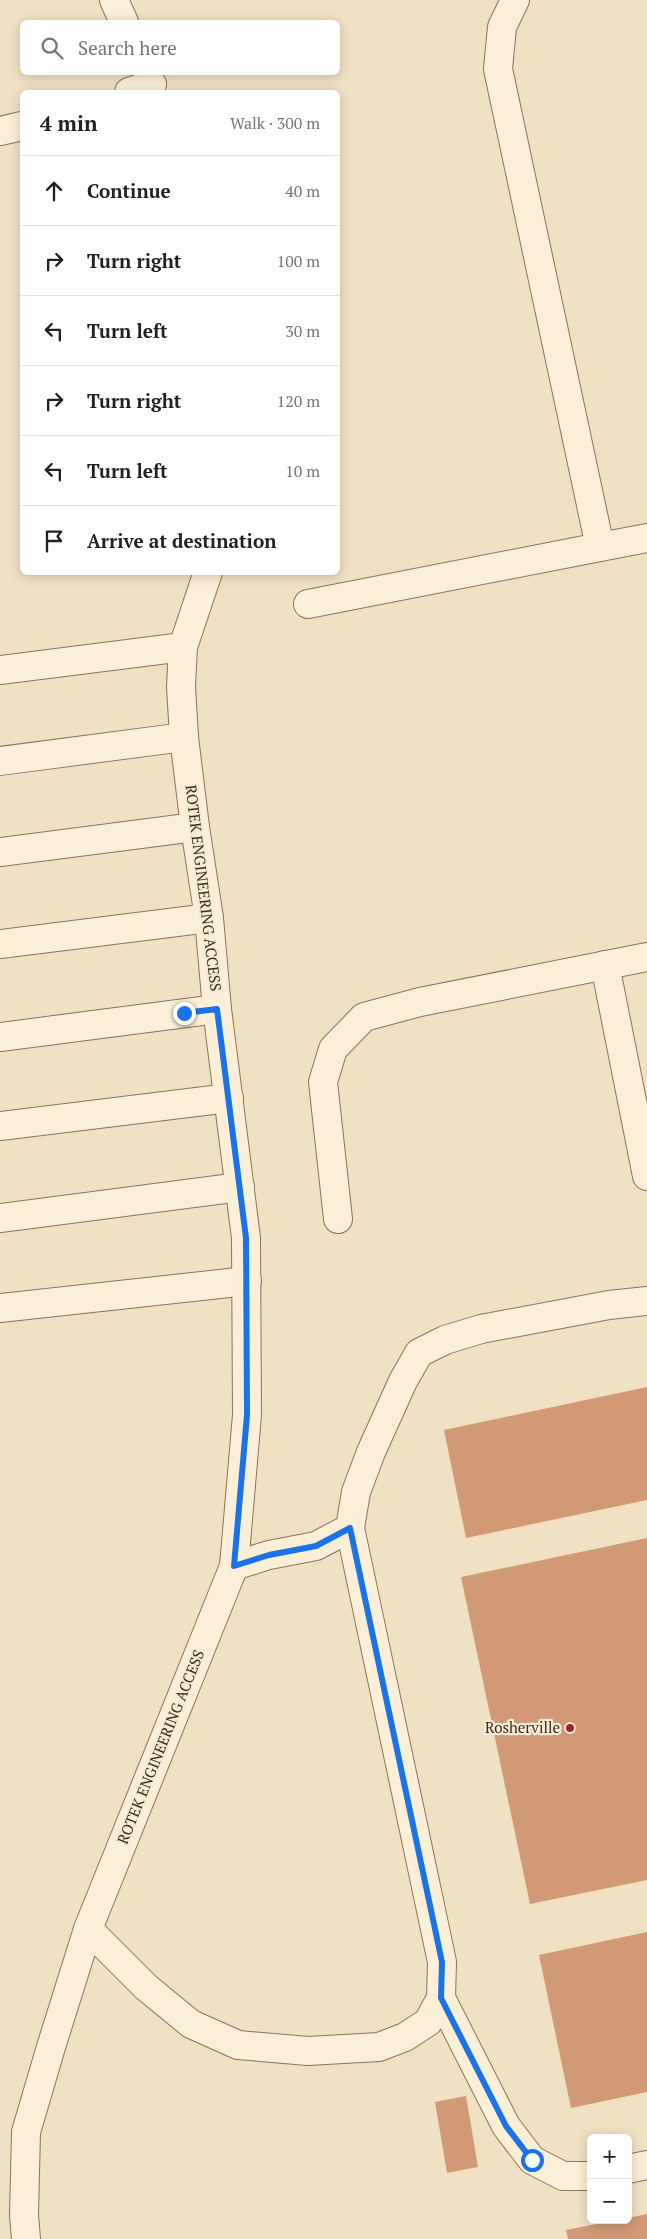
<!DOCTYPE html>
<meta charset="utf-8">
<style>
:root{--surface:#fff;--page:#f6f6f6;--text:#202124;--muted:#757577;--line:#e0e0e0}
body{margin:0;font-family:"PT Serif",serif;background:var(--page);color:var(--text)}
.controls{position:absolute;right:15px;bottom:15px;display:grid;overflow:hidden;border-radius:8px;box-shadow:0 2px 12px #0003}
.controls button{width:45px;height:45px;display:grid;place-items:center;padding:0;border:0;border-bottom:1px solid var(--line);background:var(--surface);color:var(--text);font:25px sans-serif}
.stop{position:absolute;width:15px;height:15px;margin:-11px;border:4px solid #1a73e8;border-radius:50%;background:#fff}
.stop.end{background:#1a73e8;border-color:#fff;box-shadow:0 1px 5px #0008}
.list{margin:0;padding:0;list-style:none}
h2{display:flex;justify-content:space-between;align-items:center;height:65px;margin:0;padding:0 20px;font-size:21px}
h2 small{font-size:16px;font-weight:400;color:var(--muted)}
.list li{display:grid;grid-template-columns:32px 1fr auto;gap:15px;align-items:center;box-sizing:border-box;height:70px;padding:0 20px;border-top:1px solid var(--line)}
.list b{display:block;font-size:19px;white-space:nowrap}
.list em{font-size:16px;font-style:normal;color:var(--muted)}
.icon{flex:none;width:28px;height:28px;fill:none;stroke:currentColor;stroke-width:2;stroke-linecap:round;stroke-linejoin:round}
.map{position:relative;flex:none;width:647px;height:2239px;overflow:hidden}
.search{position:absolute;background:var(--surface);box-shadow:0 2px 12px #0003;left:20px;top:20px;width:320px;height:55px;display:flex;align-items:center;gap:12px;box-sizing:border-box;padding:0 18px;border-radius:8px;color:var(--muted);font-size:19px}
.panel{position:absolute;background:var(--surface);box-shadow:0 2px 12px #0003;left:20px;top:90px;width:320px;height:485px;border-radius:8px}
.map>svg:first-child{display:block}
</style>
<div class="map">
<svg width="647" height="2239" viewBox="0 0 647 2239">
<rect width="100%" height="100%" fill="#f1e1c3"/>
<!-- building -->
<g fill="#d19976">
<polygon points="647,1387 647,1500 466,1538 444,1430"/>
<polygon points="647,1538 647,1880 530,1904 461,1577"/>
<polygon points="647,1932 647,2092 571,2108 539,1955"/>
<polygon points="466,2096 478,2167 447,2173 435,2102"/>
<polygon points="647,2214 647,2239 568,2239 566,2230 617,2220 628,2220 628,2218"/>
</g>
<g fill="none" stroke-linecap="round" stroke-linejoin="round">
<defs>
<g id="minor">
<polyline points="114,0 124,22"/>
<polyline points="515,0 502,27 498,69 600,547 647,538"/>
<polyline points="129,92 152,84"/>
<polyline points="0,131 22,126"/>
<polyline points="308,604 600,547"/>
<polyline points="0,670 183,647"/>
<polyline points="0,761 184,737"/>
<polyline points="0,852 195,827"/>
<polyline points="0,944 209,918"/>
<polyline points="605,965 647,1176"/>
<polyline points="0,1037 217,1009"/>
<polyline points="0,1126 229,1098"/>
<polyline points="0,1218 240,1187"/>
<polyline points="338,1219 323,1082 333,1049 364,1017 420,1002 647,957"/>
<polyline points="0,1308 247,1281"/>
<polyline points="234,1566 269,1555 316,1546 350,1528 356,1492 371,1452 403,1381 419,1353 445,1340 481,1329 609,1305 647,1301"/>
<polyline points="88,1929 146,1987 191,2024 238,2045 308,2051 379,2047 405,2037 428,2022 441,1998 442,1962 350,1528"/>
<polyline points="441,1998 506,2126 532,2160 563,2176 591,2176"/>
<polyline points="628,2169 647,2165"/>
<polyline points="26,2239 24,2215 26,2132 51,2047 88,1929 234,1566 247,1415 246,1238 217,1009 209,918 195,827 184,737 181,687 183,647 208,572"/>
</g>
</defs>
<!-- minor casing -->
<use href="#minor" stroke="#8c7258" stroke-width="30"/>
<!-- minor -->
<use href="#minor" stroke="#fbefd7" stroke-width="28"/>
</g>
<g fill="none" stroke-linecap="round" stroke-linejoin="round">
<!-- route -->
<polyline stroke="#1a73e8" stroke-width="6" points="184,1013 217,1009 246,1238 247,1415 234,1566 269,1555 316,1546 350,1528 442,1962 441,1998 506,2126 532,2160"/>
</g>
<!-- markers -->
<circle fill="#9f252a" stroke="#f8ecd3" stroke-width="2" cx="570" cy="1728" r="5"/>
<g text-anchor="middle" stroke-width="4.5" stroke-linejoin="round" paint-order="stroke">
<!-- street labels -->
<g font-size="15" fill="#3b2b1d" stroke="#f8ecd3">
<text transform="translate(203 888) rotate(83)" y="5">ROTEK ENGINEERING ACCESS</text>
<text transform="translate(161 1747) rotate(-68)" y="5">ROTEK ENGINEERING ACCESS</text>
</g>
<!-- poi labels -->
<g font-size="15" fill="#3b2b1d" stroke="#f8ecd3" text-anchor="end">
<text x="560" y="1733">Rosherville</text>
</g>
</g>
</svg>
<div class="controls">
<button>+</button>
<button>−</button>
</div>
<div class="stop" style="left:532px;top:2160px"></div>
<div class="stop end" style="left:184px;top:1013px"></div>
<div class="search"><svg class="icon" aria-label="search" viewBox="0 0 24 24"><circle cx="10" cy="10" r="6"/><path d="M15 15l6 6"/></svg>Search here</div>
<section class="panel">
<h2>4 min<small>Walk · 300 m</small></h2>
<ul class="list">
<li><svg class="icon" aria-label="ahead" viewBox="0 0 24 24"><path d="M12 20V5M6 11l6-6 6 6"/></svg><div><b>Continue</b></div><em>40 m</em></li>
<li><svg class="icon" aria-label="right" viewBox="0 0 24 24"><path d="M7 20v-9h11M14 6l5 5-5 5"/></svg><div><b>Turn right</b></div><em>100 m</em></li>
<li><svg class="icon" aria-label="left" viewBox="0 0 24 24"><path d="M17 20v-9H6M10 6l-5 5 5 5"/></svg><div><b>Turn left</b></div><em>30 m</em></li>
<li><svg class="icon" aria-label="right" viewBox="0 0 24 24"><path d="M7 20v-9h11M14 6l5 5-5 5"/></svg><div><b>Turn right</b></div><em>120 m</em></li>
<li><svg class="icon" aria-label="left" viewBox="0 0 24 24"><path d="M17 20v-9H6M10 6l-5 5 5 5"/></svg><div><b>Turn left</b></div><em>10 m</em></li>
<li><svg class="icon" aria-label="arrive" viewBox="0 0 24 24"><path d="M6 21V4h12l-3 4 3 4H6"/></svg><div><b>Arrive at destination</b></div></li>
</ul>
</section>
</div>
